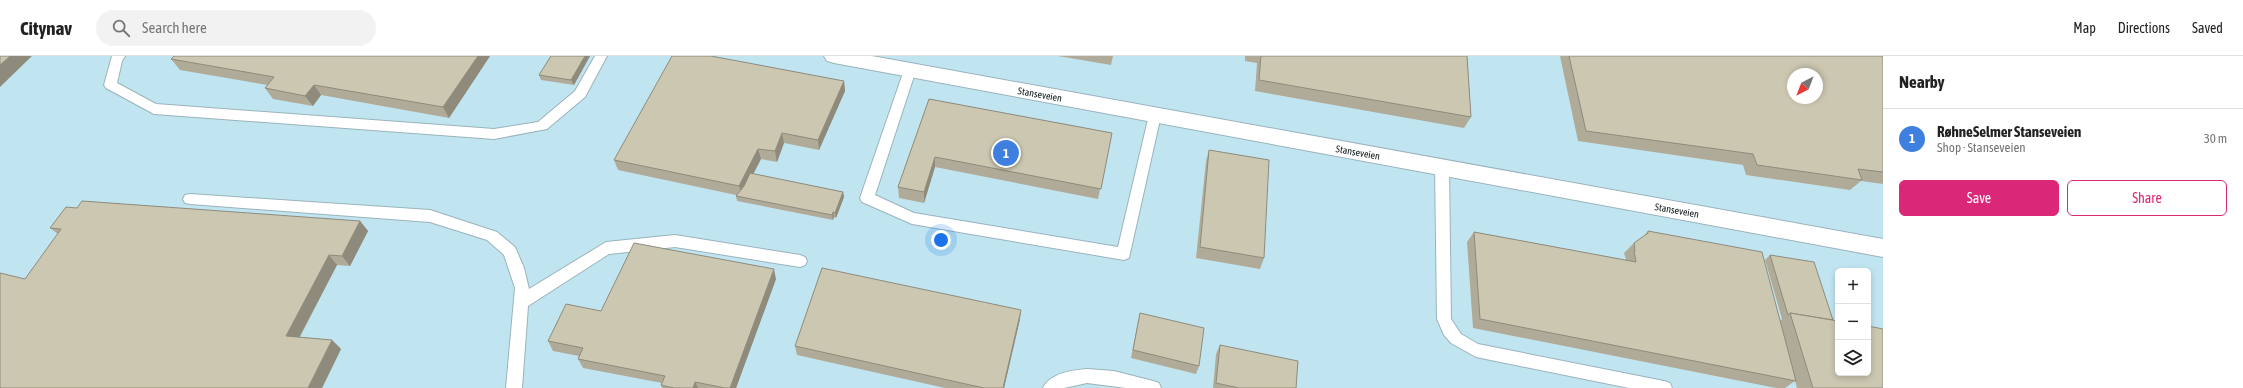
<!DOCTYPE html>
<meta charset="utf-8">
<style>
:root{--surface:#fff;--page:#f2f2f2;--text:#222;--muted:#767676;--line:#e0e0e0;--accent:#db2777}
body{margin:0;font-family:"Asap Condensed",sans-serif;background:var(--page);color:var(--text)}
.controls{position:absolute;right:12px;bottom:12px;display:grid;overflow:hidden;border-radius:6px;box-shadow:0 2px 6px #0003}
.controls button{width:36px;height:36px;display:grid;place-items:center;padding:0;border:0;border-bottom:1px solid var(--line);background:var(--surface);color:var(--text);font:20px sans-serif}
.compass{position:absolute;left:1787px;top:12px;width:36px;height:36px;border-radius:50%;background:var(--surface);box-shadow:0 2px 6px #0003;rotate:222deg}
.you{position:absolute;left:941px;top:184px;width:14px;height:14px;margin:-10px;border:3px solid #fff;border-radius:50%;background:#1a73e8;box-shadow:0 0 0 6px #1a73e833}
.badge{display:grid;place-items:center;width:26px;height:26px;border-radius:50%;background:var(--accent);color:#fff;font-size:13px;font-weight:700}
.pin{position:absolute;translate:-50% -50%;border:2px solid #fff;box-shadow:0 1px 4px #0006}
.list{margin:0;padding:0;list-style:none}
h2{display:flex;justify-content:space-between;align-items:center;height:52px;margin:0;padding:0 16px;font-size:17px}
h2 small{font-size:13px;font-weight:400;color:var(--muted)}
.list li{display:grid;grid-template-columns:26px 1fr auto;gap:12px;align-items:center;box-sizing:border-box;height:60px;padding:0 16px;border-top:1px solid var(--line)}
.list b{display:block;font-size:15px;white-space:nowrap}
.list p{margin:0;font-size:13px;white-space:nowrap;color:var(--muted)}
.list em{font-size:13px;font-style:normal;color:var(--muted)}
.actions{display:flex;gap:8px;padding:12px 16px}
.actions a{flex:1;padding:9px 0;border:1px solid var(--accent);border-radius:6px;text-align:center;font-size:14px;color:var(--accent)}
.actions .main{background:var(--accent);color:#fff}
.icon{flex:none;width:22px;height:22px;fill:none;stroke:currentColor;stroke-width:2;stroke-linecap:round;stroke-linejoin:round}
.map{position:relative;flex:none;width:1883px;height:332px;overflow:hidden}
header{display:flex;align-items:center;gap:24px;box-sizing:border-box;height:56px;padding:0 20px;background:var(--surface);border-bottom:1px solid var(--line)}
header strong{font-size:19px}
nav{display:flex;gap:22px;margin-inline-start:auto;font-size:14px}
.search{width:280px;height:36px;background:var(--page);display:flex;align-items:center;gap:10px;box-sizing:border-box;padding:0 14px;border-radius:22px;color:var(--muted);font-size:15px}
main{display:flex}
aside{flex:1;background:var(--surface)}
.map>svg:first-child{display:block}
</style>
<header>
<strong>Citynav</strong>
<div class="search"><svg class="icon" aria-label="search" viewBox="0 0 24 24"><circle cx="10" cy="10" r="6"/><path d="M15 15l6 6"/></svg>Search here</div>
<nav><a>Map</a><a>Directions</a><a>Saved</a></nav>
</header>
<main>
<div class="map">
<svg width="1883" height="332" viewBox="0 0 1883 332">
<rect width="100%" height="100%" fill="#d7f2fa"/>
<!-- built -->
<path fill="#c1e5f0" fill-rule="evenodd" d="M0 0H1883V332H0ZM1793 18H1817V42H1793ZM1838 215H1868V317H1838Z"/>
<g fill="none" stroke-linecap="round" stroke-linejoin="round">
<defs>
<g id="service">
<polygon points="112,0 125,0 122,5 117,27 156,48 494,73 538,66 575,35 595,0 607,0 585,41 547,73 494,83 154,58 106,32 104,29"/>
<polygon points="910,9 916,14 875,139 914,157 1118,191 1149,59 1150,56 1160,56 1161,59 1129,202 1124,204 912,168 862,146 860,142 904,14"/>
<polygon points="1442,106 1447,107 1449,111 1451,263 1461,278 1478,288 1664,325 1670,327 1672,332 1629,332 1476,301 1451,287 1444,279 1437,263 1435,111 1437,107"/>
<polygon points="190,138 430,154 497,176 515,191 524,212 529,233 606,186 675,179 800,199 805,201 807,205 805,209 800,211 675,191 609,198 528,250 522,332 506,332 515,232 504,199 487,184 430,166 190,148 185,147 183,143 185,139"/>
<path d="M1087 313 1114 315 1153 325 1159 327 1161 332H1126L1087 327 1064 332H1043C1050 317 1073 314 1087 313Z"/>
</g>
<polygon id="tertiary" points="824,0 872,0 1883,183 1883,201 834,7 827,5"/>
</defs>
<!-- service casing -->
<use href="#service" stroke="#99b3bc" stroke-width="2"/>
<!-- tertiary casing -->
<use href="#tertiary" stroke="#99b3bc" stroke-width="2"/>
<!-- service -->
<use href="#service" fill="#fff" fill-rule="evenodd"/>
<!-- tertiary -->
<use href="#tertiary" fill="#fff" fill-rule="evenodd"/>
</g>
<!-- wall -->
<g fill="#afab98">
<polygon points="490,0 449,62 321,39 313,50 273,43 265,32 267,29 180,14 171,3"/>
<polygon points="551,0 590,0 574,29 541,24 539,19"/>
<polygon points="1058,0 1113,0 1111,9"/>
<polygon points="1245,0 1467,0 1471,61 1464,72 1255,35 1257,7 1245,5"/>
<polygon points="1560,0 1883,0 1883,128 1861,125 1850,134 1746,119 1743,109 1578,85"/>
<polygon points="844,25 845,35 819,94 784,87 777,106 761,103 753,118 843,136 844,141 836,162 834,161 833,164 737,145 736,140 736,139 618,114 614,104"/>
<polygon points="929,43 1112,77 1098,143 935,111 924,147 899,142 898,131"/>
<polygon points="1209,94 1264,202 1260,213 1196,202 1206,105"/>
<polygon points="360,165 368,175 350,210 337,209 300,281 332,284 341,293 322,332 0,332 25,223 58,178 50,172"/>
<polygon points="1648,175 1780,265 1782,263 1765,204 1770,199 1833,264 1883,332 1797,332 1795,325 1785,332 1776,332 1473,272 1467,186 1474,176 1625,204 1626,203 1624,197 1634,187 1643,181"/>
<polygon points="776,223 736,332 662,332 661,329 662,327 583,312 578,303 579,300 553,295 548,285 601,255"/>
<polygon points="1140,257 1199,310 1196,318 1131,302 1138,265"/>
<polygon points="1020,263 1004,332 945,332 797,299 795,290"/>
<polygon points="1220,289 1296,332 1213,332 1216,298"/>
</g>
<!-- shaded-wall -->
<g fill="#8e8b7c">
<polygon points="10,0 32,0 0,31 0,9"/>
<polygon points="478,0 490,0 449,62 443,51"/>
<polygon points="585,0 590,0 574,29 571,24"/>
<polygon points="844,25 845,35 819,94 818,84"/>
<polygon points="314,29 321,39 313,50 305,40"/>
<polygon points="782,77 784,87 777,106 775,95"/>
<polygon points="758,93 761,103 742,140 739,130"/>
<polygon points="935,101 935,111 924,147 924,136"/>
<polygon points="843,136 844,141 836,162 835,157"/>
<polygon points="833,156 834,161 833,164 832,159"/>
<polygon points="360,165 368,175 350,210 342,200"/>
<polygon points="329,199 337,209 295,289 286,280"/>
<polygon points="774,213 776,223 736,332 730,332"/>
<polygon points="1021,254 1020,263 1004,332 1003,332"/>
<polygon points="332,284 341,293 322,332 308,332"/>
<polygon points="695,326 698,332 693,332"/>
</g>
<!-- building -->
<g fill="#cbc7b1" stroke="#8e8b7c" fill-rule="evenodd">
<polygon points="0,0 10,0 0,9"/>
<polygon points="174,0 478,0 443,51 314,29 305,40 265,32 274,21 171,3"/>
<polygon points="551,0 585,0 571,24 539,19"/>
<polygon points="672,0 711,0 844,25 818,84 782,77 775,95 758,93 739,130 614,104"/>
<polygon points="1261,0 1467,0 1471,61 1259,24"/>
<path d="M1569 0H1883V116L1858 113 1862 124 1757 109 1753 98 1586 75ZM1793 18H1817V42H1793Z"/>
<polygon points="929,43 1112,77 1101,133 935,101 924,136 898,131"/>
<polygon points="1209,94 1269,104 1264,202 1200,191"/>
<polygon points="750,117 843,136 835,157 833,156 832,159 736,140 744,130"/>
<polygon points="82,145 360,165 342,200 329,199 286,280 332,284 308,332 0,332 0,217 25,223 61,173 50,172 66,151 77,152"/>
<polygon points="1648,175 1762,196 1796,325 1480,263 1474,176 1636,206 1634,195 1635,195 1634,187 1648,177"/>
<polygon points="634,187 774,213 730,332 725,332 695,326 693,332 674,332 661,329 665,320 578,303 583,292 548,285 566,248 601,255"/>
<polygon points="1770,199 1814,206 1833,264 1790,257 1788,259"/>
<polygon points="822,212 1021,254 1003,332 984,332 795,290"/>
<polygon points="1140,257 1204,272 1199,310 1133,294"/>
<polygon points="1790,257 1838,265 1838,317 1868,317 1868,270 1883,273 1883,332 1813,332"/>
<polygon points="1220,289 1298,305 1296,332 1239,332 1216,327"/>
</g>
<g text-anchor="middle" stroke-width="3" stroke-linejoin="round" paint-order="stroke">
<!-- street labels -->
<g font-size="10" fill="#0d1619" stroke="#fff">
<text transform="translate(1040 38) rotate(10)" y="4">Stanseveien</text>
<text transform="translate(1358 96) rotate(10)" y="4">Stanseveien</text>
<text transform="translate(1677 154) rotate(10)" y="4">Stanseveien</text>
</g>
</g>
</svg>
<div class="controls">
<button>+</button>
<button>−</button>
<button><svg class="icon" aria-label="layers" viewBox="0 0 24 24"><path d="M12 4l9 5-9 5-9-5zM3 14l9 5 9-5"/></svg></button>
</div>
<svg class="compass" viewBox="-18 -18 36 36"><path d="M0-13l5 13h-10z" fill="#e53935"/><path d="M0 13l5-13h-10z" fill="#767676"/></svg>
<div class="you"></div>
<div class="pin badge" style="left:1006px;top:97px;background:#3f7fe0">1</div>
</div>
<aside>
<h2>Nearby<small></small></h2>
<ul class="list">
<li><span class="badge" style="background:#3f7fe0">1</span><div><b>RøhneSelmer Stanseveien</b><p>Shop · Stanseveien</p></div><em>30 m</em></li>
</ul>
<div class="actions"><a class="main">Save</a><a>Share</a></div>
</aside>
</main>
